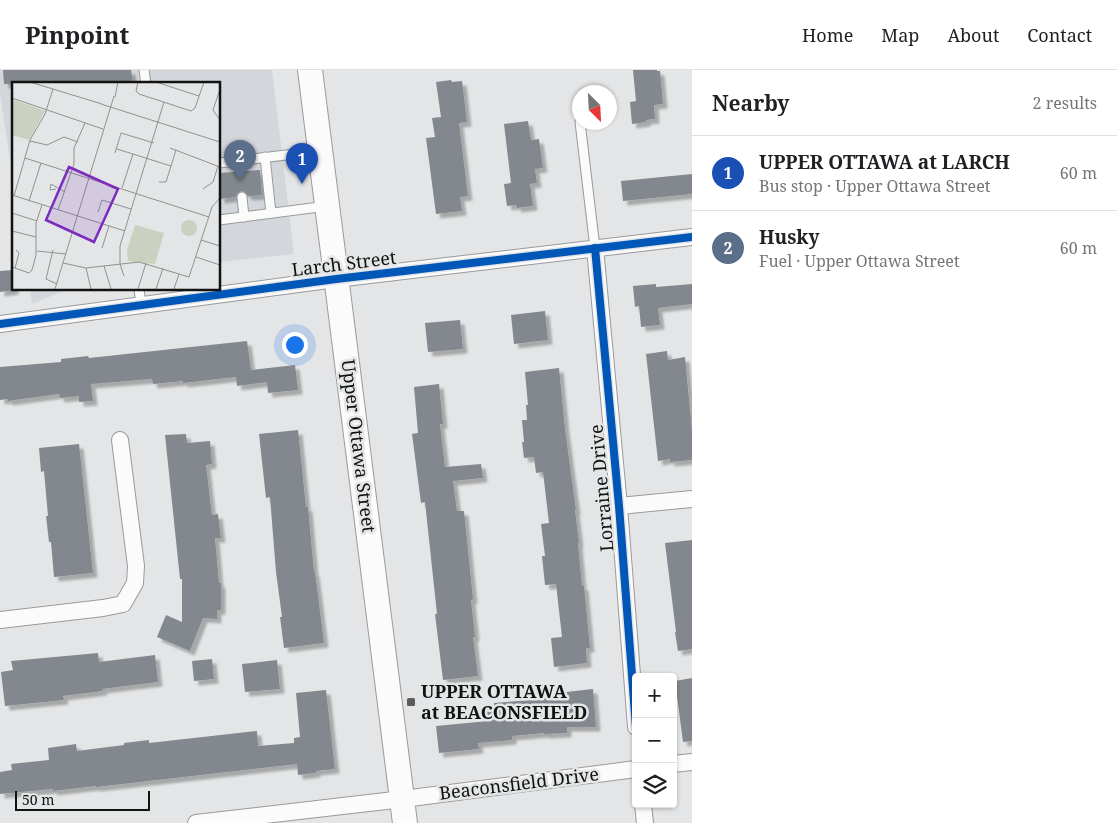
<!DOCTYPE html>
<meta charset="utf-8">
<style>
:root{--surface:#fff;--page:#f2f2f2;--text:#202124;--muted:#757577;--line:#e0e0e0;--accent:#2563eb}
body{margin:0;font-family:"Noto Serif",serif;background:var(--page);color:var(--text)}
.controls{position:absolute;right:15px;bottom:15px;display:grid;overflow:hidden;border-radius:5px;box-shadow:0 1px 4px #0004}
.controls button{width:45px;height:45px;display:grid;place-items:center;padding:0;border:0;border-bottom:1px solid var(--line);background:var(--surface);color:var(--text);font:25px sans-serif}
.compass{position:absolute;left:572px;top:15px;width:45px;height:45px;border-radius:50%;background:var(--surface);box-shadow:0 1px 4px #0004;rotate:156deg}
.scale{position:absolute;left:15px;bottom:12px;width:135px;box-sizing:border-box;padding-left:5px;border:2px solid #111212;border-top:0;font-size:14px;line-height:18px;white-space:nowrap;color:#111212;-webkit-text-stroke:4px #e3e5e7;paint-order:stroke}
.you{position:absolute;left:294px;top:274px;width:18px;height:18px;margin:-12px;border:4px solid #fff;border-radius:50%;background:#1a73e8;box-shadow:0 0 0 8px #1a73e833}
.badge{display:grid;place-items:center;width:32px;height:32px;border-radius:50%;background:var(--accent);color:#fff;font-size:16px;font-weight:700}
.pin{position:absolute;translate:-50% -41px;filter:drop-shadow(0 1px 2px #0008)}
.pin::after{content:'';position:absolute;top:26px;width:18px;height:15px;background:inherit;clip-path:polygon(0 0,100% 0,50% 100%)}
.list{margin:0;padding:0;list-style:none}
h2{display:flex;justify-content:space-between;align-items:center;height:65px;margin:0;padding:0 20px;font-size:21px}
h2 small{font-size:16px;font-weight:400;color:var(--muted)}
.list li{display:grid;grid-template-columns:32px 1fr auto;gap:15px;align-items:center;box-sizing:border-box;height:75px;padding:0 20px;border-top:1px solid var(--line)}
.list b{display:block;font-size:19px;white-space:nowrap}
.list p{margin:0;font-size:16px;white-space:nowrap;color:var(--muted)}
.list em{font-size:16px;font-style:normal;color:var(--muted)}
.icon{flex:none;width:28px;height:28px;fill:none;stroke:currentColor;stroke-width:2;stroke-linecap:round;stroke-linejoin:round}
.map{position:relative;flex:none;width:692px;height:753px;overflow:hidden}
header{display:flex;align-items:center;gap:30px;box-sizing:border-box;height:70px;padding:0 25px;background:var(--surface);border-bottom:1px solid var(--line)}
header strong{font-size:24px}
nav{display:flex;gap:28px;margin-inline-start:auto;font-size:18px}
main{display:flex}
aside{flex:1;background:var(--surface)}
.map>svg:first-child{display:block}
</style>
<header>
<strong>Pinpoint</strong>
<nav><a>Home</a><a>Map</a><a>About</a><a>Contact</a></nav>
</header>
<main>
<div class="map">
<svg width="692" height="753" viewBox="0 0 692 753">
<defs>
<filter id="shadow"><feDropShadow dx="4.5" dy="4.5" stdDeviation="1" flood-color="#0004"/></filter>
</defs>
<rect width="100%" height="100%" fill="#e4e5e6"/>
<!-- built -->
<g fill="#d3d7dc">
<polygon points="0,0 272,0 294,184 219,192 219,14 14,14 14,114 0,25"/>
<polygon points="30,219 68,219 32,234"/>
</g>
<!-- building -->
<g fill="#83888e" filter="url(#shadow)">
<polygon points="3,0 131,0 133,14 4,14"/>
<polygon points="633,0 657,0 657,1 660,1 663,34 654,35 655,49 646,50 646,52 632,54 630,32 636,31"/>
<polygon points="451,10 452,12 462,11 467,52 459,53 468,126 460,127 462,141 436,144 426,68 435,67 432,48 441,47 436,12"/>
<polygon points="528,51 531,70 539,69 543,98 535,99 537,113 530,114 533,136 517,138 516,135 507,136 504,114 511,113 504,54"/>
<polygon points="260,100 262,125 248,126 245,122 241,121 237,124 236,127 220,129 219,103"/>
<polygon points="692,104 692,124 623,131 621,111"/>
<polygon points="14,200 14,220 0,222 0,201"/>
<polygon points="656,214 656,217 692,214 692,234 658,238 660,255 641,257 639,236 635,237 633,216"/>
<polygon points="545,241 548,270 514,274 511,245"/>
<polygon points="460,250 463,279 428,282 425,253"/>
<polygon points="247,271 251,300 295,295 298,320 268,323 267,312 237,316 236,307 183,313 183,311 153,314 152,309 91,314 93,331 79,332 79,326 60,328 59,324 8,331 8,329 0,330 0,297 61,292 61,289 88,286 89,288"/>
<polygon points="667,281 668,290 685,287 692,360 692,390 670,392 670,389 658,391 646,284"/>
<polygon points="559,298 565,359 576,440 575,440 579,473 578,473 582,516 584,516 590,578 586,578 587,593 554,597 551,568 562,567 556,514 545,515 542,486 545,486 541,454 549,453 543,402 536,403 534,387 524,388 522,372 524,372 522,350 527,350 526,335 528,335 525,302"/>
<polygon points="439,314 443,354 440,354 445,397 481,394 483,408 453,411 457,441 464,441 473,529 471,530 475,567 473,567 478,606 443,610 435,544 437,544 425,432 421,433 412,364 418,363 414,317"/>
<polygon points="298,360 306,437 308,437 314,502 315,502 324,573 284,578 280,547 282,547 276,502 270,427 266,428 259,364"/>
<polygon points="186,364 187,373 210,371 212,394 206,395 212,445 218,444 221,468 215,468 219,513 221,513 221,540 217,540 217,549 203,548 190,581 157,567 166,545 182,552 182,509 180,509 165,365"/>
<polygon points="79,374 93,503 54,507 51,472 49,472 46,446 48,446 44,401 41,402 39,378"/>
<polygon points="692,470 692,579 678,581 675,562 676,562 665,473"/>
<polygon points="98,583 99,592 155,585 158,612 102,619 103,621 63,626 64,630 5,636 1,602 13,600 11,591"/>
<polygon points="212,589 214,609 194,611 192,591"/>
<polygon points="277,590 280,619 245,622 242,594"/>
<polygon points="692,608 692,671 683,672 675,611"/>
<polygon points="593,619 596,657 567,657 567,663 544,664 544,663 512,666 512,670 478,673 479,679 439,683 436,656 488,651 487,642 494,641 494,633 530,630 530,625 566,623 566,622"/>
<polygon points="326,620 335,699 316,701 316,703 298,705 297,694 96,717 96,716 53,721 53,719 0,724 0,702 12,700 11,694 49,690 48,678 76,674 77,681 124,675 124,673 149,670 149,673 257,661 258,676 294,673 294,668 300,667 296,623"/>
</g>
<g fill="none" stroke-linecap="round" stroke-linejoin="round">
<defs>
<g id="service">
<polyline points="144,0 146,14"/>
<polyline points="580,52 595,178"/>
<polyline points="265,87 271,143"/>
<polyline points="219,93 320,81"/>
<polyline points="242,127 244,147"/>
<polyline points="219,150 327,136"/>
<polyline points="139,219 141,235"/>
</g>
<g id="minor">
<polyline points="595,178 619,436 636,657"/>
<polyline points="0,254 336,209 692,167"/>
<polyline points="619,436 692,429"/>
<polyline points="0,550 103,538 123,534 135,513 136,496 120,370"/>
<polyline points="673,694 692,692"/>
<polyline points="643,734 645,753"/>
<polyline points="196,753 403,729 636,699"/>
</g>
<polyline id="secondary" points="310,0 405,753"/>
</defs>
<!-- service casing -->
<use href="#service" stroke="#9a9a9b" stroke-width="11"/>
<!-- minor casing -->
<use href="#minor" stroke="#9a9a9b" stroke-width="18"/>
<!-- secondary casing -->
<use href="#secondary" stroke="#9a9a9b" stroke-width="26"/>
<!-- service -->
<use href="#service" stroke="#fbfbfb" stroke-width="9"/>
<!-- minor -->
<use href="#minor" stroke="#fbfbfb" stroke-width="16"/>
<!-- secondary -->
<use href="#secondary" stroke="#fbfbfb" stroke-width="24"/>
<defs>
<g id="cycleway">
<polyline points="595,178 619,436 636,657"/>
<polyline points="0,254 336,209 692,167"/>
</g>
</defs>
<!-- cycleway casing -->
<use href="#cycleway" stroke="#e3e5e7" stroke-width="11"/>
<!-- cycleway -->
<use href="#cycleway" stroke="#0057b8" stroke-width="8"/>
</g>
<!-- markers -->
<rect fill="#5b5c5c" stroke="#e3e5e7" stroke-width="2" x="406" y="627" width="10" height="10" rx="2.5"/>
<g text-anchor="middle" stroke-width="5" stroke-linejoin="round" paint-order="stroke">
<!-- street labels -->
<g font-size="18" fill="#111212" stroke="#e3e5e7">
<text transform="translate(344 194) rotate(-7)" y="6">Larch Street</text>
<text transform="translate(358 376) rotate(83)" y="6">Upper Ottawa Street</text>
<text transform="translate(602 418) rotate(-95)" y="6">Lorraine Drive</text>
<text transform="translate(519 714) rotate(-7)" y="6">Beaconsfield Drive</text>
</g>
<!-- poi labels -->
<g font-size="18" font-weight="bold" fill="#111212" stroke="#e3e5e7" text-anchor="start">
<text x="421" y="628">UPPER OTTAWA<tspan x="421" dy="21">at BEACONSFIELD</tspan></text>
</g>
</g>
<!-- overview -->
<g transform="translate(12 12)">
<rect width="208" height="208" fill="#e4e5e6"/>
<path d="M0 17 33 29 17 58 0 53ZM169 146a8 8 0 1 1 16 0a8 8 0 1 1-16 0ZM123 143 152 151 143 182 116 179 115 168Z" fill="#cbd1c1"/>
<path fill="none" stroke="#909191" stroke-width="1" d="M18 0 90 22M126 0 124 9 127 12 179 29 183 26 192 0M144 0 187 14M208 7 201 28 208 38M103 15 106 0M0 16 91 47M89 22 208 60M18 59 35 63 52 55 66 60M158 66 208 85M105 67 159 84M103 71 109 51 142 61M13 76 197 135M147 100H154L164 68M110 106 121 72M44 107 38 108 39 102 53 110M191 107 201 100 206 84M0 113 113 149M2 114 18 58 33 32 41 7M17 119 29 81M46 128 62 82V66L73 41M86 130 90 118 119 127M0 131 25 139M0 149 24 155M189 158 208 164M90 166 97 144M41 168 34 197 45 202M25 169 54 172M184 175 208 183M51 181 74 186 127 180 177 195 200 125 208 116M92 184 99 207M0 185 17 191 20 188 24 173V141L30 123M3 186 7 171 4 168M74 186 79 207M112 194 108 182V164L152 20M43 207 102 14M126 207 134 181M144 207 151 186M162 207 167 192"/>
<path fill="#7b2cbf" fill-opacity="0.15" stroke="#7b2cbf" stroke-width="2.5" d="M57 85 106 107 82 160 34 138Z"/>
<rect width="208" height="208" fill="none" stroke="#111212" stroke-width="2.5"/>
</g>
</svg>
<div class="controls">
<button>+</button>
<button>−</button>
<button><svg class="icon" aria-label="layers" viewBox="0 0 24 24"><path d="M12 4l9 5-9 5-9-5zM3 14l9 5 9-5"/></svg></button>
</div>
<svg class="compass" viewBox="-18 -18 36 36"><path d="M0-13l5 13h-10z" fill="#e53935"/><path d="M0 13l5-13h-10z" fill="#757577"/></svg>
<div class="scale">50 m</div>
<div class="you"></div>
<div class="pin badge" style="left:302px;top:114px;background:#1a4fb4">1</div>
<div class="pin badge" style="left:240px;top:111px;background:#5c6f8a">2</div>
</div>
<aside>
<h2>Nearby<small>2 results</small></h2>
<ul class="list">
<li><span class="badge" style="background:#1a4fb4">1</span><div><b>UPPER OTTAWA at LARCH</b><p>Bus stop · Upper Ottawa Street</p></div><em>60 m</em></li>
<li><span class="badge" style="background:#5c6f8a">2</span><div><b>Husky</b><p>Fuel · Upper Ottawa Street</p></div><em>60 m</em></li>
</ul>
</aside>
</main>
